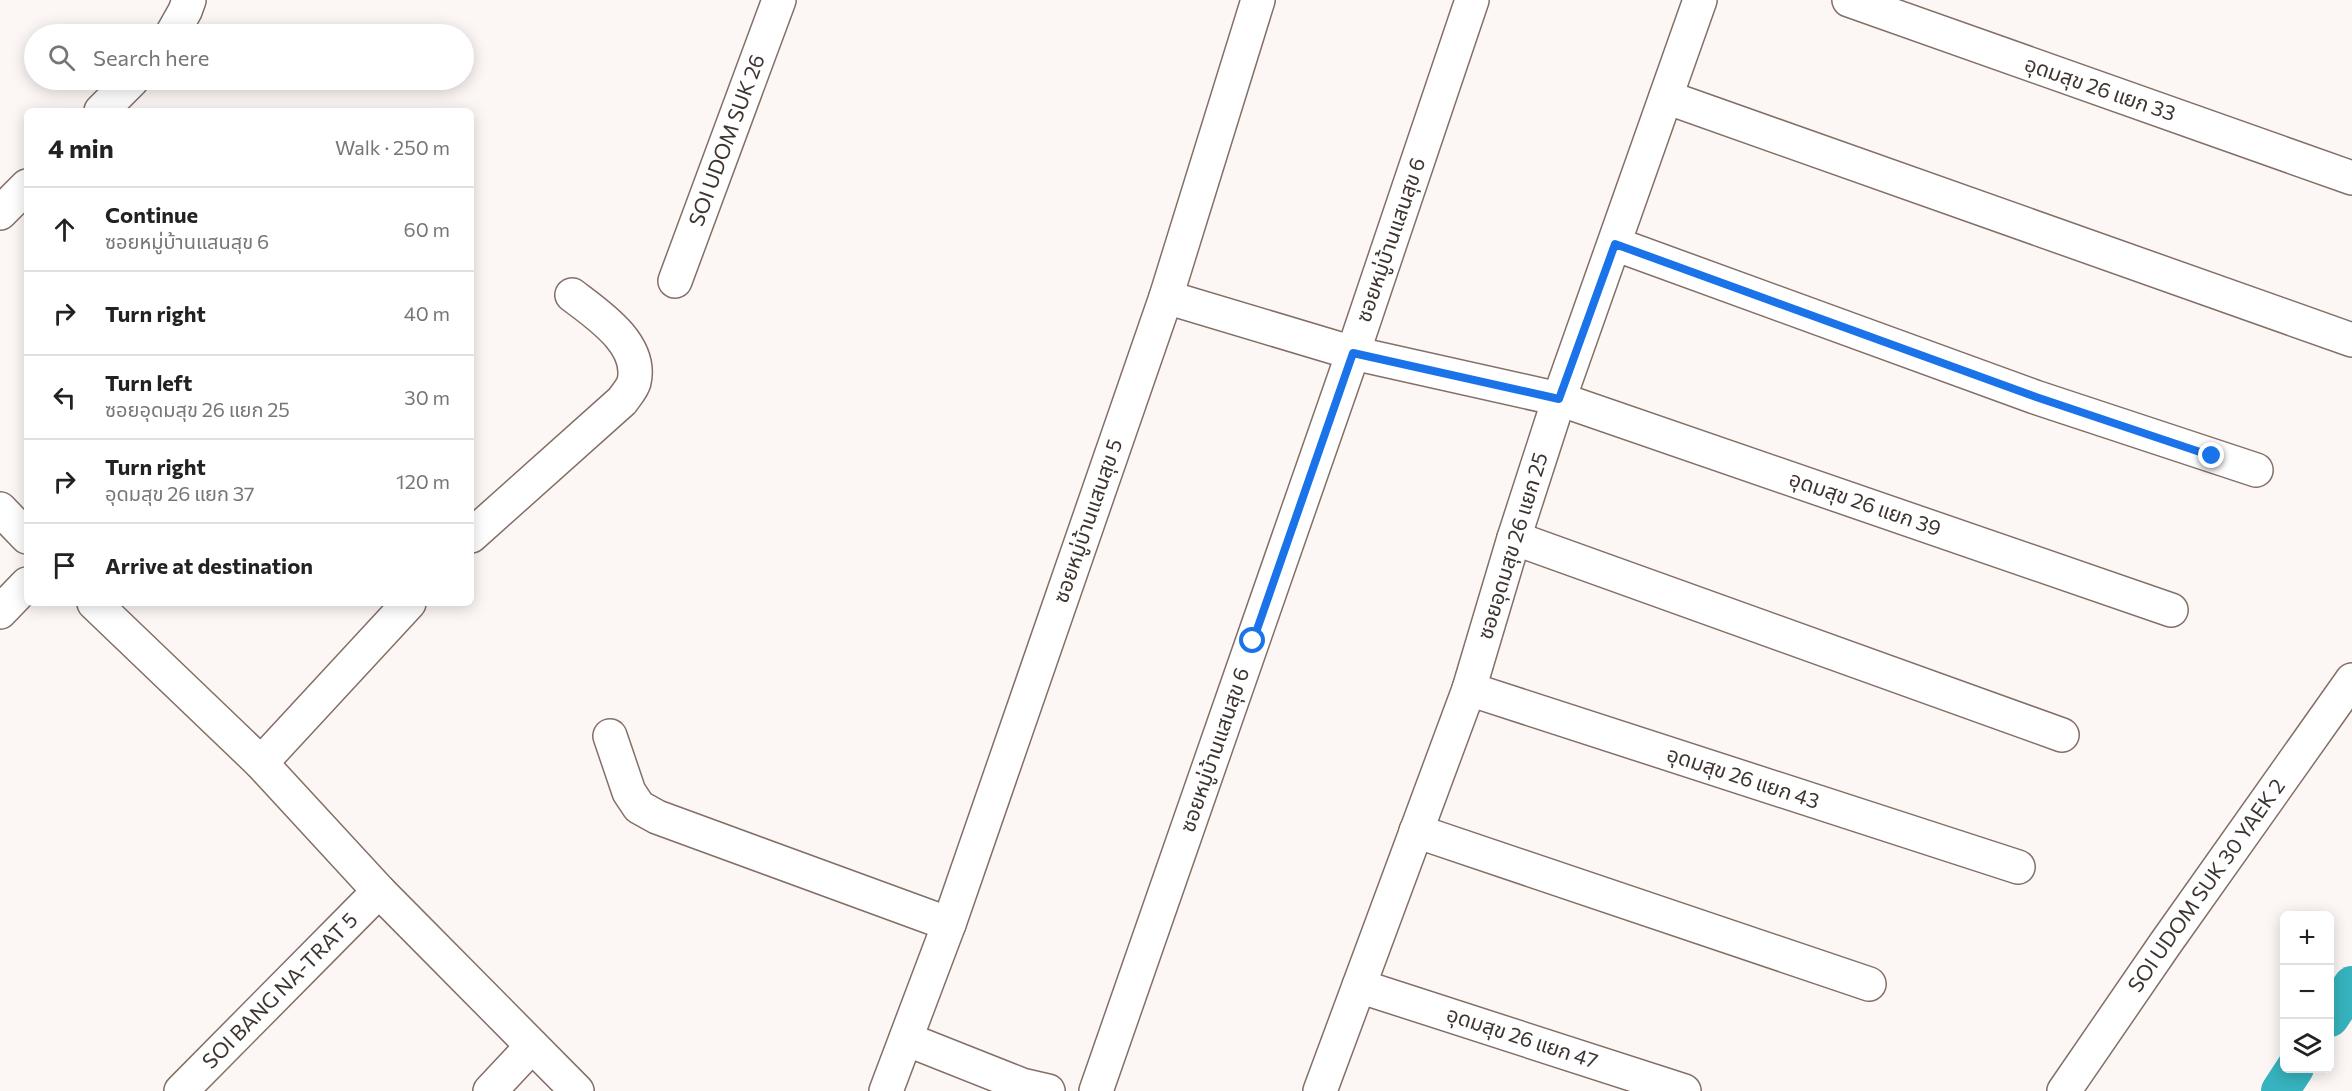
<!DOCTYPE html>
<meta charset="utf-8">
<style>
:root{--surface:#fff;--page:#f2f2f2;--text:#222;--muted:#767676;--line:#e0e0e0}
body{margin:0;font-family:Commissioner,"Noto Sans Thai",sans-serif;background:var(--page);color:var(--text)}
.controls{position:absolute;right:18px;bottom:18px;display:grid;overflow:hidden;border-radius:9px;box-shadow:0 3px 15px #0003}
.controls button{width:54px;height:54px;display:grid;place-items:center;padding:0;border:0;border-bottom:2px solid var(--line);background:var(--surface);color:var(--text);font:30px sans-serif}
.stop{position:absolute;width:18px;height:18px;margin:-14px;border:4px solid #1a73e8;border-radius:50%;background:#fff}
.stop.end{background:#1a73e8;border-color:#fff;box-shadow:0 2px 6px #0008}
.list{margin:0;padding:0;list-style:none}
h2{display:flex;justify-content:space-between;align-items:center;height:78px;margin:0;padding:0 24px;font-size:26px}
h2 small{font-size:20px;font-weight:400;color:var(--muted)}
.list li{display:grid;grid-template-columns:39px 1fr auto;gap:18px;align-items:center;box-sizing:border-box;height:84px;padding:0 24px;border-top:2px solid var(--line)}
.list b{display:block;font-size:22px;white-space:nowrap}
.list p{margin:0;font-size:20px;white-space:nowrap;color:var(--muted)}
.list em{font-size:20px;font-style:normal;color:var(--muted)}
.icon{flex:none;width:33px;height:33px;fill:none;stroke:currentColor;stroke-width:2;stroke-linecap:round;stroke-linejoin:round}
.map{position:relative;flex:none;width:2352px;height:1091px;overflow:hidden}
.search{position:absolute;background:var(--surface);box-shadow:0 3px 15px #0003;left:24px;top:24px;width:450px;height:66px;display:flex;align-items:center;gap:15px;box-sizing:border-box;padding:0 21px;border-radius:33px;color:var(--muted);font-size:22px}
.panel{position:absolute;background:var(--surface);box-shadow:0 3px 15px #0003;left:24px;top:108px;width:450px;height:498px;border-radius:9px}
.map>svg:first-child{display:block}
</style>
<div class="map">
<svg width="2352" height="1091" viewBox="0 0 2352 1091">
<rect width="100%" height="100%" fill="#fcf7f5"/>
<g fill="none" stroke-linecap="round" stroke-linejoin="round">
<!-- canal -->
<g stroke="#36b3be" stroke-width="38">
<polyline points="2330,1018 2352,985"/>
<polyline points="2280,1091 2295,1068"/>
</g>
<defs>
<g id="minor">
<polyline points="1849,0 2352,178"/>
<polyline points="172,34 185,11 189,0"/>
<polyline points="1666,97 2352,340"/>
<polyline points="101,111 132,80"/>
<polyline points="0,213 27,186"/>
<polyline points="1615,244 2035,397 2256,470"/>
<path id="s1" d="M675 281 779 0"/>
<polyline points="1166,297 1353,353 1559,399 2171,610"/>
<polyline points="0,509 27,537"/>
<path d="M471 536 622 401C626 395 632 389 634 382 643 344 597 314 572 295"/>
<polyline points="1514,538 2062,735"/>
<polyline points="94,603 261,763 379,891 577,1091"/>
<polyline points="0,612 27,584"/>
<polyline points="1469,689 2018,867"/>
<polyline points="610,736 629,792 639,807 657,817 949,924"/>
<polyline points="261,763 409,603"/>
<polyline points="1416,831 1869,984"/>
<polyline points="1359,986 1684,1091"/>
<polyline points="906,1039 1022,1085 1048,1091"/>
<path id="s2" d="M181 1091 379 891"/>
<polyline points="490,1091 532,1046"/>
<polyline points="886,1091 949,924 1166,297 1258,0"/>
<polyline points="1096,1091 1353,353 1472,0"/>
<polyline points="1320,1091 1469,689 1514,538 1559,399 1700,0"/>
<path id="s3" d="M2064 1091 2165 944 2352 680"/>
</g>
</defs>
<!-- minor casing -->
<use href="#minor" stroke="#846f67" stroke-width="36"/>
<!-- minor -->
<use href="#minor" stroke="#fff" stroke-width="33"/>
</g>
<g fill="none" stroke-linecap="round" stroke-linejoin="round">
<!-- route -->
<polyline stroke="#1a73e8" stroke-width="8" points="1253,641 1353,353 1559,399 1615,244 2036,397 2212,456"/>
</g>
<g text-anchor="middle" stroke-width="4.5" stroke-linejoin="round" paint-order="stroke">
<!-- street labels -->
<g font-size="21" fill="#3e3531" stroke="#fff">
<text transform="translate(2100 89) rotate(19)" y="7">อุดมสุข 26 แยก 33</text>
<text dy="7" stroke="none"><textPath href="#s1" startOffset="150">SOI UDOM SUK 26</textPath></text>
<text transform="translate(1391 240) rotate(-71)" y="7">ซอยหมู่บ้านแสนสุข 6</text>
<text transform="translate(1865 504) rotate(19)" y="7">อุดมสุข 26 แยก 39</text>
<text transform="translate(1088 521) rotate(-71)" y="7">ซอยหมู่บ้านแสนสุข 5</text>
<text transform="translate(1513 546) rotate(-73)" y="7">ซอยอุดมสุข 26 แยก 25</text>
<text transform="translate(1215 750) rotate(-71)" y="7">ซอยหมู่บ้านแสนสุข 6</text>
<text transform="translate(1743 778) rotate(18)" y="7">อุดมสุข 26 แยก 43</text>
<text dy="7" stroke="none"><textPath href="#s3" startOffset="250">SOI UDOM SUK 30 YAEK 2</textPath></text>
<text dy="7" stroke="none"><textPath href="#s2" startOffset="141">SOI BANG NA-TRAT 5</textPath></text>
<text transform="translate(1522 1038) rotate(18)" y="7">อุดมสุข 26 แยก 47</text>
</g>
</g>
</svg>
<div class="controls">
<button>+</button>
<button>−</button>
<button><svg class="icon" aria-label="layers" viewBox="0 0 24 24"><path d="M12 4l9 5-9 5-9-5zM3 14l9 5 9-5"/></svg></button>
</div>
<div class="stop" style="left:1253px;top:641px"></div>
<div class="stop end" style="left:2212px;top:456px"></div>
<div class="search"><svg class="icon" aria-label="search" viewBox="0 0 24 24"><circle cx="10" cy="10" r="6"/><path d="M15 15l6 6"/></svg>Search here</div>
<section class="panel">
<h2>4 min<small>Walk · 250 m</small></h2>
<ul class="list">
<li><svg class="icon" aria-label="ahead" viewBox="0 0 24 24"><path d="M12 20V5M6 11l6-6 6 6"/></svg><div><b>Continue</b><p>ซอยหมู่บ้านแสนสุข 6</p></div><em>60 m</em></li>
<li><svg class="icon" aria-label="right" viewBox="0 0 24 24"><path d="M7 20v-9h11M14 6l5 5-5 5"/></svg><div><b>Turn right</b></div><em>40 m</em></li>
<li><svg class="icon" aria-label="left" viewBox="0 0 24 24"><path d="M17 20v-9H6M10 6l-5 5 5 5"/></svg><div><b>Turn left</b><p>ซอยอุดมสุข 26 แยก 25</p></div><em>30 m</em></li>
<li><svg class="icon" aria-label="right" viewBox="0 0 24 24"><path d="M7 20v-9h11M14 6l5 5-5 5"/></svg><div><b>Turn right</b><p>อุดมสุข 26 แยก 37</p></div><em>120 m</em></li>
<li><svg class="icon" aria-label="arrive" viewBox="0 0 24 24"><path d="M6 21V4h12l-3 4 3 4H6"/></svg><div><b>Arrive at destination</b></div></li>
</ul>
</section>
</div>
